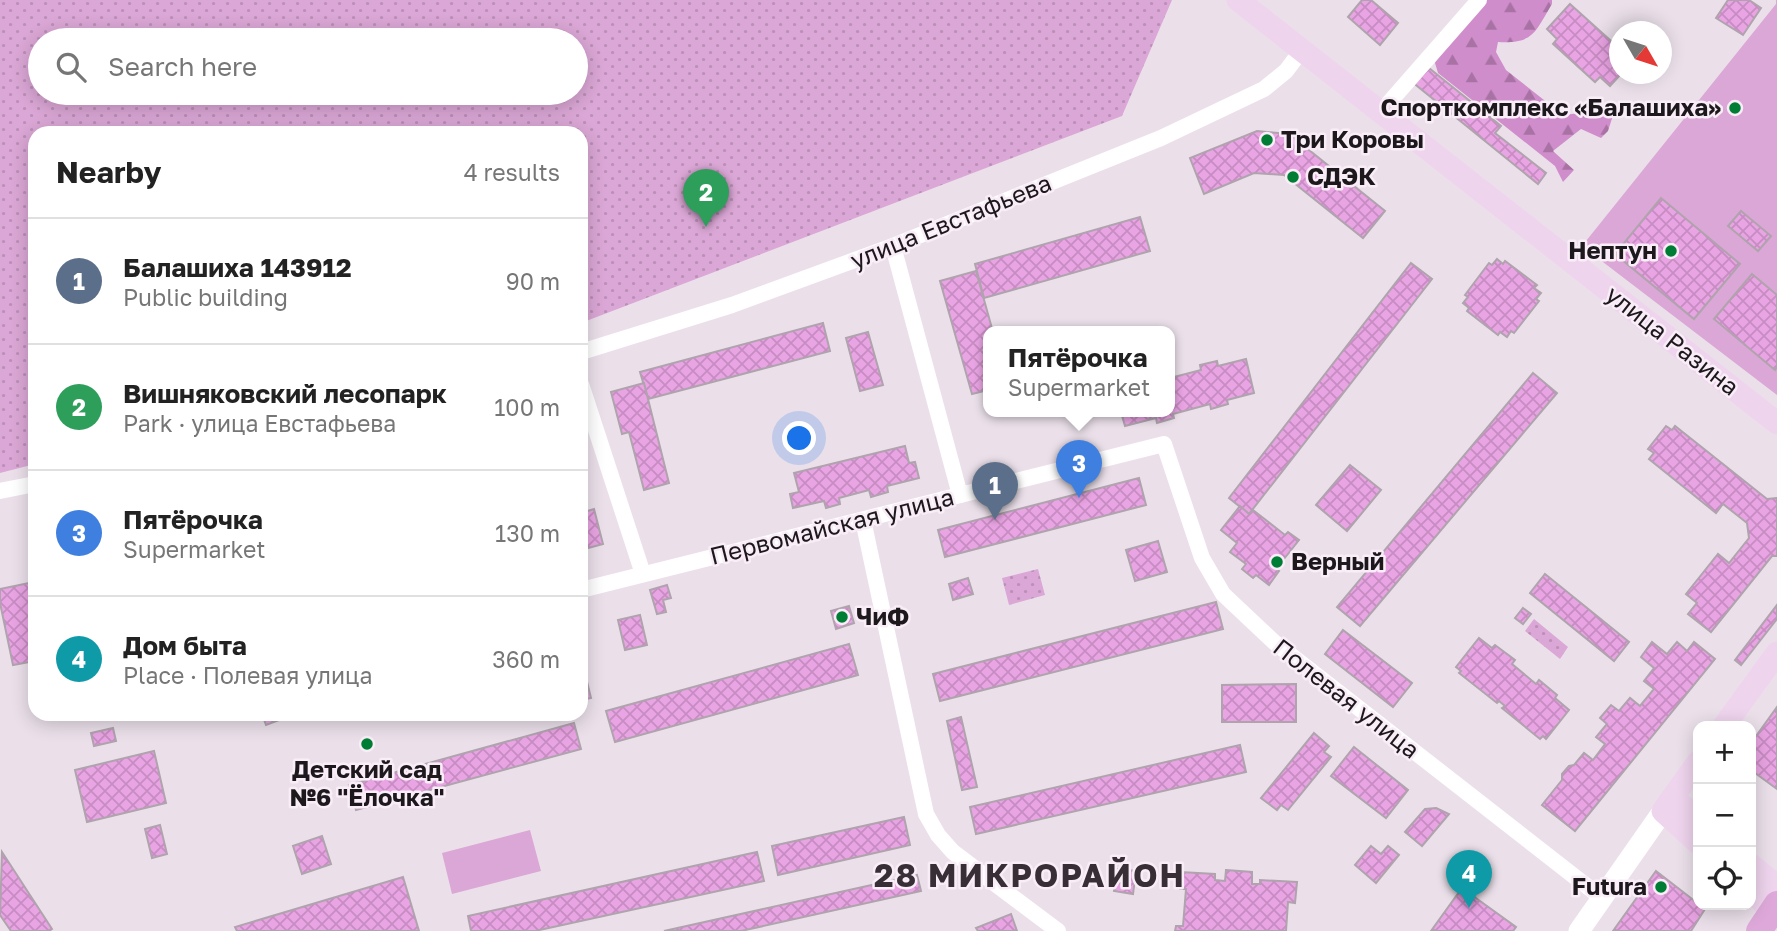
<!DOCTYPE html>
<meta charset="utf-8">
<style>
:root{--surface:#fff;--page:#f2f2f2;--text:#222;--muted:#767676;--line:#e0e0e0;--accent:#111827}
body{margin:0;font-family:"Golos Text",sans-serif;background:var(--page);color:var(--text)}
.controls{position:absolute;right:21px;bottom:21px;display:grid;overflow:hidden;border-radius:14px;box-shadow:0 4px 18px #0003}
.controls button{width:63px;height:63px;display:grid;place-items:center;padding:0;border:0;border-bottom:2px solid var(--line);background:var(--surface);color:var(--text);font:35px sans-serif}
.compass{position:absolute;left:1609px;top:21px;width:63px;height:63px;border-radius:50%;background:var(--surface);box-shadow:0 4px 18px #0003;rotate:129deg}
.you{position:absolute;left:800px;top:439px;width:24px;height:24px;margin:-18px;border:5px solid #fff;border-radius:50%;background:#1a73e8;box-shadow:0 0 0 10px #1a73e833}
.badge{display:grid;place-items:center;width:46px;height:46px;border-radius:50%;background:var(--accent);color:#fff;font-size:23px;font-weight:700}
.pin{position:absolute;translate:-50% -58px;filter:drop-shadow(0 2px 4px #0008)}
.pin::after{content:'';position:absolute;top:37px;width:24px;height:21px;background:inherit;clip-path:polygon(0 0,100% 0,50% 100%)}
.popup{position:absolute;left:983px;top:326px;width:192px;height:91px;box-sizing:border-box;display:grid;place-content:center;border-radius:14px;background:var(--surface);filter:drop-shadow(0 2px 5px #0005);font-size:23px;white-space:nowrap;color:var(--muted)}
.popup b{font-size:26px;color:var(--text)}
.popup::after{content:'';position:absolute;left:50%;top:100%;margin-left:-14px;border:14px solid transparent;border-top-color:var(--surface)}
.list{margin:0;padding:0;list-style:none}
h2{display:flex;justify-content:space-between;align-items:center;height:91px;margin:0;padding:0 28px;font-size:30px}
h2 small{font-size:23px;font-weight:400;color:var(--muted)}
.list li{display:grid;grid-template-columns:46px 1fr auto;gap:21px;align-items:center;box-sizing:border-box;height:126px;padding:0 28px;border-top:2px solid var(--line)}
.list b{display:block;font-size:26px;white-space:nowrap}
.list p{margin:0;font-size:23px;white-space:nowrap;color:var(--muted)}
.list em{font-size:23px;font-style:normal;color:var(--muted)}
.icon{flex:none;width:38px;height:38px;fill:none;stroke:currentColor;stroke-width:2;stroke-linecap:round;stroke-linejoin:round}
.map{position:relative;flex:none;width:1777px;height:931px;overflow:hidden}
.search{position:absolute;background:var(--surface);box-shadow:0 4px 18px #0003;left:28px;top:28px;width:560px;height:77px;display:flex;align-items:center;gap:18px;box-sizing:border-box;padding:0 24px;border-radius:38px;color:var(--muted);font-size:26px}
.panel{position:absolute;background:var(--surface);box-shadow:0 4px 18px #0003;left:28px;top:126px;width:560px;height:595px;border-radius:21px}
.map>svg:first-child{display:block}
</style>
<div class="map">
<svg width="1777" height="931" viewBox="0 0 1777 931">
<defs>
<pattern id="forest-firs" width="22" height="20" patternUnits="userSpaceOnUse" patternTransform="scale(1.75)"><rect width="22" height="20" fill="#d08dcb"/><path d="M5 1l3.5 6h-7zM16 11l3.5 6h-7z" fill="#a872a4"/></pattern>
<pattern id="park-dots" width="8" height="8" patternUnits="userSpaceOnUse" patternTransform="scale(1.75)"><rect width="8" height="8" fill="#dba7d6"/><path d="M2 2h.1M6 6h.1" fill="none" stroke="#bb8fb7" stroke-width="1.8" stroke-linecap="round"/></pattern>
<pattern id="building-cross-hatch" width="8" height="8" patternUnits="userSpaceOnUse" patternTransform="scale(1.75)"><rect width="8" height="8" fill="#e9a4e3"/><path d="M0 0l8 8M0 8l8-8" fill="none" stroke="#c78cc2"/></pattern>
</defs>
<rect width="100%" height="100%" fill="#ebe0ea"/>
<!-- forest -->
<path fill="url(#forest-firs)" d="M1481 0H1552V4C1535 32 1534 44 1498 42L1496 52 1506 70 1563 115 1615 109 1608 131 1601 138 1581 129 1553 151 1574 170 1563 182 1555 166 1438 73 1435 63 1437 52Z"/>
<!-- park -->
<g fill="url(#park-dots)" fill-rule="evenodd">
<path d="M0 0H1172L1122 116 581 323V133H35V464L0 473ZM40 40H576V93H40Z"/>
<polygon points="1038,569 1045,595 1009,605 1002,578"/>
<polygon points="1534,619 1568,647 1560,659 1525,631"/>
</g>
<!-- pitch -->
<g fill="#dba7d6">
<polygon points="1776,0 1777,0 1777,395 1582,246 1776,4"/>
<polygon points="530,830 541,871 452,894 442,853"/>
</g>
<!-- building -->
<g fill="url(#building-cross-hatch)" stroke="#afa4ad" stroke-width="2">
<polygon points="1362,0 1371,0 1398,23 1380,45 1348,17"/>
<polygon points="1728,0 1749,0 1761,8 1743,35 1716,18"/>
<polygon points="1570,4 1620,49 1620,74 1621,74 1610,86 1600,77 1595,82 1553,44 1557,39 1547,29"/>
<polygon points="1424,64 1501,126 1495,133 1546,173 1538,184 1411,81"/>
<polygon points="1257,131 1289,134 1385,211 1363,238 1284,175 1254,173 1204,194 1190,158"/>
<polygon points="1661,198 1740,264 1694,319 1615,254"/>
<polygon points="1741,211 1771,236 1758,251 1728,226"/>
<polygon points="1140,217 1150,251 984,298 975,264"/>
<polygon points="1497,259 1503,264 1505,261 1537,285 1534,288 1541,293 1536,299 1539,301 1514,333 1511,331 1507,337 1500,332 1498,335 1467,311 1469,308 1463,303 1468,297 1465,295 1489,263 1492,265"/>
<polygon points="1411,263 1432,279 1249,514 1229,498"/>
<polygon points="976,271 993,332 988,332 988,390 972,394 940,281"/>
<polygon points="1752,274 1777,295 1777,367 1775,370 1714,319"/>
<polygon points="823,323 830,351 648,399 640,372"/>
<polygon points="868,332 883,385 860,391 846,338"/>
<polygon points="1246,359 1254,393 1227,400 1228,404 1211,409 1210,404 1173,414 1174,418 1157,423 1156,418 1125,426 1121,412 1170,412 1170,378 1201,370 1200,365 1217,361 1218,366"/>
<polygon points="1533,373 1557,393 1360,626 1337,607"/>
<polygon points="644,383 669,483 644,490 629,432 622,434 611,392"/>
<polygon points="1666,426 1672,430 1675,426 1767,499 1777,498 1777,556 1772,556 1711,632 1688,614 1697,603 1686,594 1718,554 1729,563 1749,538 1747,523 1723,504 1716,513 1649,459 1654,453 1648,449"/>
<polygon points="905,446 909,463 915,462 919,478 887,486 888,492 871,497 869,490 839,498 840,504 826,508 824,501 793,508 790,494 799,492 794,473"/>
<polygon points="1350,465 1381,490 1347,531 1316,505"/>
<polygon points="1139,478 1146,505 945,557 938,530"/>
<polygon points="1240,506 1249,514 1253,510 1285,535 1288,532 1299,540 1276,569 1279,571 1269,585 1256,575 1253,578 1242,569 1246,564 1230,552 1237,543 1221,530"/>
<polygon points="594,509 603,544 581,550 581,513"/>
<polygon points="1158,541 1167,572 1135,581 1126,550"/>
<polygon points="1545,574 1629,642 1614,661 1530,593"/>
<polygon points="968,578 973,594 953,600 949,584"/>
<polygon points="34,582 35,661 13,665 0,603 0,589"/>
<polygon points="667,585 671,598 663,600 666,612 657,614 650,590"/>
<polygon points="1216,602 1223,629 940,701 933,674"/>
<polygon points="1777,605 1777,619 1741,665 1735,660"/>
<polygon points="849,606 854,623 836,629 831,611"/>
<polygon points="1523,608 1531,614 1523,624 1515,618"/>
<polygon points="640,615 647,645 625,650 618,620"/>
<polygon points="1343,630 1412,683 1393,707 1325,654"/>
<polygon points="1479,638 1492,648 1495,645 1515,660 1512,664 1536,684 1539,680 1557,695 1555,698 1569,710 1546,739 1543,736 1540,739 1502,708 1505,706 1499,701 1497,703 1459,673 1461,671 1456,667"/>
<polygon points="1652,642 1667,654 1677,642 1687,651 1694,642 1715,659 1575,831 1542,805 1562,780 1562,774 1569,766 1574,765 1584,753 1593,760 1605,744 1596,737 1607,724 1600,718 1611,705 1619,711 1630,698 1640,706 1654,689 1644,681 1654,668 1641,657"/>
<polygon points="849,644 858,675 615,742 606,711"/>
<polygon points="581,657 591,698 581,700"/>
<polygon points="1296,684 1296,722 1222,722 1222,685"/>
<polygon points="1777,707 1777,789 1751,770 1751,743"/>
<polygon points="262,714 280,714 282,719 266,725"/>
<polygon points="961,717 977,787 962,790 947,721"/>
<polygon points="574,723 581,749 356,810 349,785"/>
<polygon points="113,728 116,741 94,746 91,733"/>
<polygon points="1314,733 1329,746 1324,752 1331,757 1288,810 1281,805 1277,810 1261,798"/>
<polygon points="1240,745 1246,772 976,834 970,807"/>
<polygon points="1354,747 1408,790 1386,818 1331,776"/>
<polygon points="154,751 166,803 87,822 75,770"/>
<polygon points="1436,808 1449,814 1422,846 1405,832 1425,809"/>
<polygon points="904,817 910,845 778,875 772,846"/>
<polygon points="160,825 167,854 152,858 145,829"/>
<polygon points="322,836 331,864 302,874 293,846"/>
<polygon points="1371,846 1381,854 1388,846 1399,855 1376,883 1355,865"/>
<polygon points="2,852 52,929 49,931 11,931 0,915"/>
<polygon points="757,852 764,881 535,931 471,931 468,916"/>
<polygon points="1117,869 1136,871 1133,894 1114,891"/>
<polygon points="1226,870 1252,872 1252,884 1260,884 1260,880 1297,882 1295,903 1288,902 1286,931 1175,931 1176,926 1183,926 1186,889 1180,889 1181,872 1215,874 1215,880 1225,881"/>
<polygon points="1656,871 1705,909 1691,931 1613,931"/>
<polygon points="917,875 921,891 741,931 664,931"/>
<polygon points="403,877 419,931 237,931 235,927"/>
<polygon points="1462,888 1516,927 1513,931 1431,931"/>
<polygon points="1011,914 1017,931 978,931 976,928"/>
</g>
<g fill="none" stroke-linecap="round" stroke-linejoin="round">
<!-- minor -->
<g stroke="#fff" stroke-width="16">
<polyline points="1380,113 1479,0"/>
<polyline points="893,246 960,495"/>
<polyline points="581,352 732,305 893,246 1161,138 1264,89 1286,71 1301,51"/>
<polyline points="581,384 643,574"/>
<polyline points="0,491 35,484"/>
<polyline points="863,520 926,814 938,835 953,852 1058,931"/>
<polyline points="581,590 1164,444 1202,558 1223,594 1274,642 1602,898"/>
</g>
<!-- tertiary -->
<polyline stroke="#fff" stroke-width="21" points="1579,931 1663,811"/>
<!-- secondary -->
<g stroke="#eed4ed" stroke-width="23">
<polyline points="1238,0 1777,423"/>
<polyline points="1724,726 1777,653"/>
<polyline points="1698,762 1663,811 1698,843"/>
<polyline points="1673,797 1698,820"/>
<polyline points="1751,865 1777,886"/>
<polyline points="1751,891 1772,911"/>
</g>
<!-- primary -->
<polyline stroke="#dea9da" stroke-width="26" points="1759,931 1777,904"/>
</g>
<!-- markers -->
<g fill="#007d35" stroke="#f9edf7" stroke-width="2.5">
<circle cx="1735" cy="108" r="7"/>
<circle cx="1267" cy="140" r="7"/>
<circle cx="1293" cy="177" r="7"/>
<circle cx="1671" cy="251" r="7"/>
<circle cx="1277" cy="562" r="7"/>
<circle cx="842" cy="617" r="7"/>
<circle cx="367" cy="744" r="7"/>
<circle cx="1661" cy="887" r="7"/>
</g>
<g text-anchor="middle" stroke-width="5" stroke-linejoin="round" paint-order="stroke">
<!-- poi labels -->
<g font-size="24" font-weight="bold" fill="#1c181c" stroke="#f9edf7" text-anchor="start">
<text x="1721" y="116" text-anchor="end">Спорткомплекс «Балашиха»</text>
<text x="1281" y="148">Три Коровы</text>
<text x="1307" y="185">СДЭК</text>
<text x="1657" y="259" text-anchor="end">Нептун</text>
<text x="1291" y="570">Верный</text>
<text x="856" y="625">ЧиФ</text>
<text x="367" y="778" text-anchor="middle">Детский сад<tspan x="367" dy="28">№6 "Ёлочка"</tspan></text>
<text x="1647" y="895" text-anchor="end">Futura</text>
</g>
<!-- street labels -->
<g font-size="24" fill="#1c181c" stroke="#f9edf7">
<text transform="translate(951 222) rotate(-22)" y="8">улица Евстафьева</text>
<text transform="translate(1672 341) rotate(38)" y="8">улица Разина</text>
<text transform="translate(832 527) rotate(-14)" y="8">Первомайская улица</text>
<text transform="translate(1346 699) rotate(38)" y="8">Полевая улица</text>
</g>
<!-- district labels -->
<g font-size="32" font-weight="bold" letter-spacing="2" fill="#372e36" stroke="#f9edf7">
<text x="1030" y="887">28 МИКРОРАЙОН</text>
</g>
</g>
</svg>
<div class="controls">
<button>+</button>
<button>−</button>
<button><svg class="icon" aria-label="locate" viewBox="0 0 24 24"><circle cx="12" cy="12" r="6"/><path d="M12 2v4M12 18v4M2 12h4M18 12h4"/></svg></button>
</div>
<svg class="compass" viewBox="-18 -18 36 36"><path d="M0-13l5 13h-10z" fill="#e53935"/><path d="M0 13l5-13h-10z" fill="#767676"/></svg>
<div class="you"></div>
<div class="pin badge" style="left:995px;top:520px;background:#5c6f8a">1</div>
<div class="pin badge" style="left:706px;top:227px;background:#2e9e5b">2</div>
<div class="pin badge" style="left:1079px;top:498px;background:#3f7fe0">3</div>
<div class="popup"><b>Пятёрочка</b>Supermarket</div>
<div class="pin badge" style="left:1469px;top:908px;background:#0f9aa8">4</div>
<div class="search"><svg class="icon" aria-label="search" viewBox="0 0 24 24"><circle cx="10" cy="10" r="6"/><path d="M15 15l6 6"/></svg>Search here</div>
<section class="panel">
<h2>Nearby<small>4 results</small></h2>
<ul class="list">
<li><span class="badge" style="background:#5c6f8a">1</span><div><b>Балашиха 143912</b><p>Public building</p></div><em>90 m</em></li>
<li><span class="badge" style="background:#2e9e5b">2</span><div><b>Вишняковский лесопарк</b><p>Park · улица Евстафьева</p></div><em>100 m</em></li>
<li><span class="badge" style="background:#3f7fe0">3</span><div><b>Пятёрочка</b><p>Supermarket</p></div><em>130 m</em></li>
<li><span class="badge" style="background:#0f9aa8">4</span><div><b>Дом быта</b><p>Place · Полевая улица</p></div><em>360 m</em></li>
</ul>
</section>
</div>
